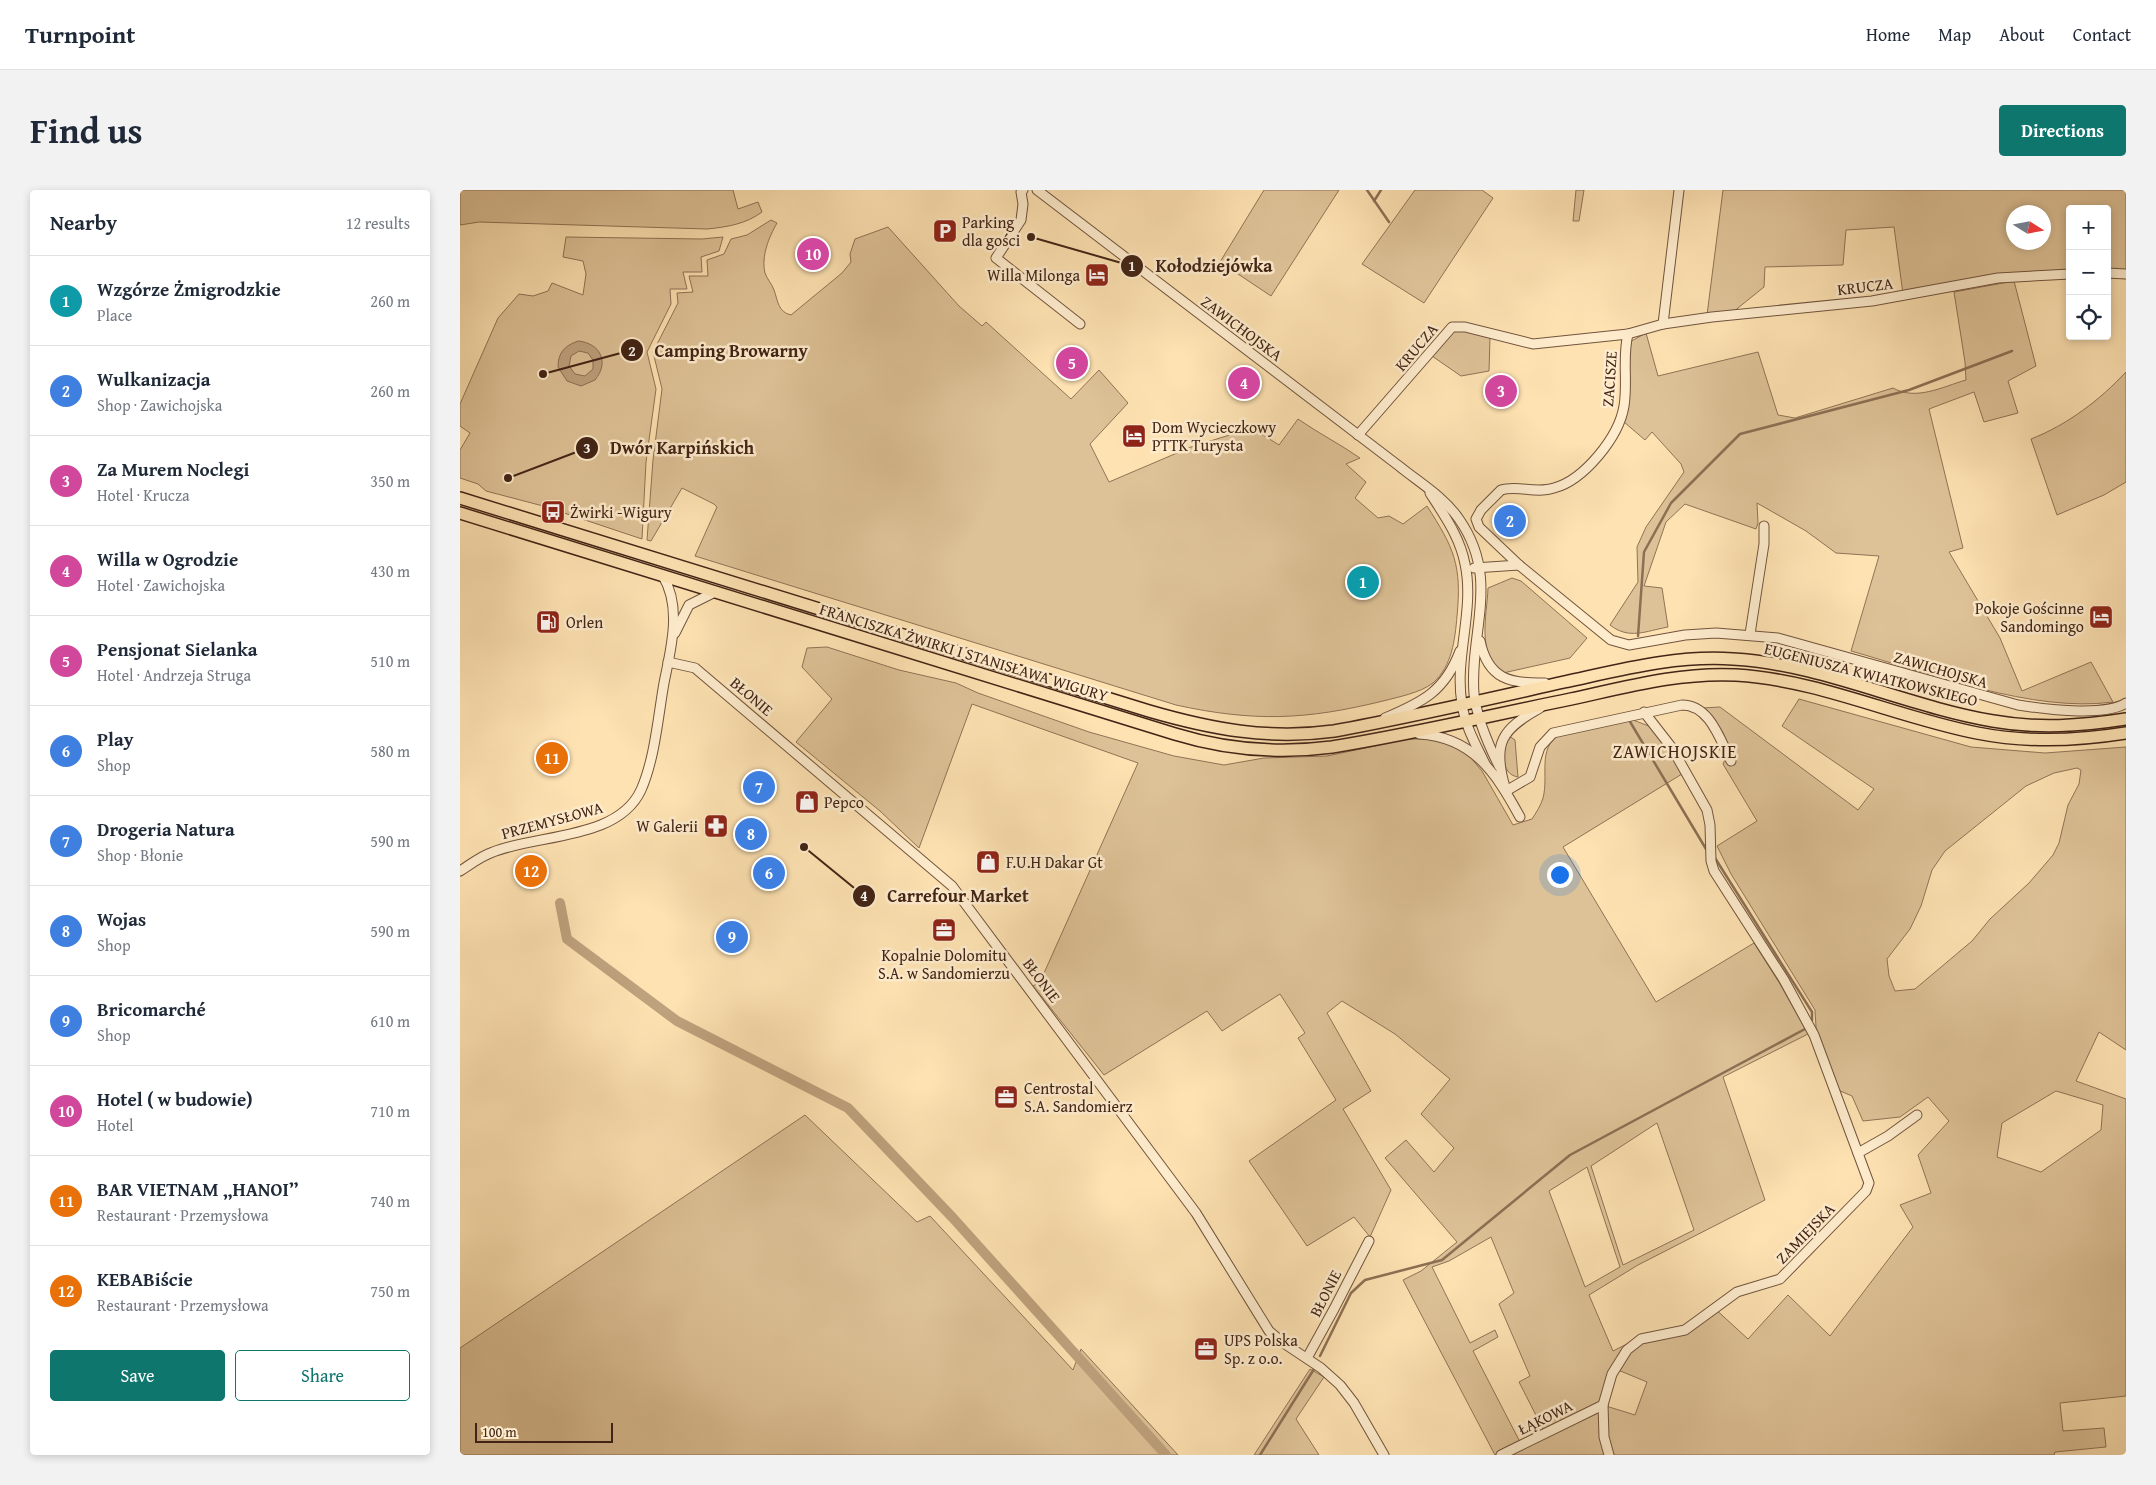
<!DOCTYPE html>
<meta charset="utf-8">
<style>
:root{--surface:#fff;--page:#f2f2f3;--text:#1f2937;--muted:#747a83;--line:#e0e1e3;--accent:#0f766e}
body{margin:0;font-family:"Gentium Book Plus",serif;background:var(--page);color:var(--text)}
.controls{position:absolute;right:15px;top:15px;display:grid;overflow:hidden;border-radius:5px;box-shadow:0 2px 8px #0003}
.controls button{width:45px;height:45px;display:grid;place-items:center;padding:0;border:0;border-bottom:1px solid var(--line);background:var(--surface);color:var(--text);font:25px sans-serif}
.compass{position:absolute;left:1546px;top:15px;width:45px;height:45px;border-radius:50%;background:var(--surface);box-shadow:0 2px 8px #0003;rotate:101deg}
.scale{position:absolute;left:15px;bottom:12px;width:138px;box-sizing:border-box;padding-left:5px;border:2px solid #422416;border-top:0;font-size:14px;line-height:18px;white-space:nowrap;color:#422416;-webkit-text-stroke:4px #feeccd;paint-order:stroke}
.you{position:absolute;left:1099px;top:684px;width:18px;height:18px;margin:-12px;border:4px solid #fff;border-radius:50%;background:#1a73e8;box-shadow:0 0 0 8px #1a73e833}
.badge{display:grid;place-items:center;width:32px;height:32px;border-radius:50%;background:var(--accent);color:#fff;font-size:16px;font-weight:700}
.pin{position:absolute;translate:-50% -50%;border:2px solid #fff;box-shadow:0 1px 5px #0006}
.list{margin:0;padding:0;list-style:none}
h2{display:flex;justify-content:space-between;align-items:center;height:65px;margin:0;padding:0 20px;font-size:21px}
h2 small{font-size:16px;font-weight:400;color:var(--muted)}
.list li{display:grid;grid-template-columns:32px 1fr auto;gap:15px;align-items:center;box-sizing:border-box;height:90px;padding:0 20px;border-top:1px solid var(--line)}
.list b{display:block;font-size:19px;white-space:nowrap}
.list p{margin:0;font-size:16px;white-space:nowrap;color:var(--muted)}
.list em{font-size:16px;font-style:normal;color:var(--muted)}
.actions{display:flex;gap:10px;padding:15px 20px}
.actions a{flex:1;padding:11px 0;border:1px solid var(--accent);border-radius:5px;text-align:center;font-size:18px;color:var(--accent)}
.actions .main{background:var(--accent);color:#fff}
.icon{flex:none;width:28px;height:28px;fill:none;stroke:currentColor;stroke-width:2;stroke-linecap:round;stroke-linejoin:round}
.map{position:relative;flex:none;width:1666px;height:1265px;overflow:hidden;border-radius:5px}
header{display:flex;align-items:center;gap:30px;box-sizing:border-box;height:70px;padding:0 25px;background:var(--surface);border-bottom:1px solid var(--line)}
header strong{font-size:24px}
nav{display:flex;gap:28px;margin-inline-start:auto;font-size:18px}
.intro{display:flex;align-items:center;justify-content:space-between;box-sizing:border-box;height:120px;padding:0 30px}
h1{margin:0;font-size:35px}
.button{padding:12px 22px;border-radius:5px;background:var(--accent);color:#fff;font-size:18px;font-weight:700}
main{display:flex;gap:30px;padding:0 30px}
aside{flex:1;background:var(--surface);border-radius:5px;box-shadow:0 2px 8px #0003}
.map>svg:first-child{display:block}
</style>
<header>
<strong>Turnpoint</strong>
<nav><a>Home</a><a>Map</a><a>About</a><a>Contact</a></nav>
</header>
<div class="intro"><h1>Find us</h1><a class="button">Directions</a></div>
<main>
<aside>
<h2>Nearby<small>12 results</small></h2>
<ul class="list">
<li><span class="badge" style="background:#0f9aa8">1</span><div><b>Wzgórze Żmigrodzkie</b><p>Place</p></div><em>260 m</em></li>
<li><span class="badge" style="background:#3f7fe0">2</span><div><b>Wulkanizacja</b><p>Shop · Zawichojska</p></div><em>260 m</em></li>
<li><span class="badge" style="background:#d1479c">3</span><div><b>Za Murem Noclegi</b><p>Hotel · Krucza</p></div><em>350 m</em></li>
<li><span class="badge" style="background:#d1479c">4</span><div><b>Willa w Ogrodzie</b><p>Hotel · Zawichojska</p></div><em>430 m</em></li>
<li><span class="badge" style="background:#d1479c">5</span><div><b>Pensjonat Sielanka</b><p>Hotel · Andrzeja Struga</p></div><em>510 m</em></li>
<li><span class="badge" style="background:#3f7fe0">6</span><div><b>Play</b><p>Shop</p></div><em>580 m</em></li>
<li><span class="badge" style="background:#3f7fe0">7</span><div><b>Drogeria Natura</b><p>Shop · Błonie</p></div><em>590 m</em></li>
<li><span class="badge" style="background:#3f7fe0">8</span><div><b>Wojas</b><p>Shop</p></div><em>590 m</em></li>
<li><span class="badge" style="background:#3f7fe0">9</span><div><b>Bricomarché</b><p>Shop</p></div><em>610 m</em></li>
<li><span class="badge" style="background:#d1479c">10</span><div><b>Hotel ( w budowie)</b><p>Hotel</p></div><em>710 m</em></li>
<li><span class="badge" style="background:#e8710a">11</span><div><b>BAR VIETNAM „HANOI”</b><p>Restaurant · Przemysłowa</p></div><em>740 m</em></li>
<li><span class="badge" style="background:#e8710a">12</span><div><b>KEBABiście</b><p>Restaurant · Przemysłowa</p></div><em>750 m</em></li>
</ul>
<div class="actions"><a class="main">Save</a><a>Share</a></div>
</aside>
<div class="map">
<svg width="1666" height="1265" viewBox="0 0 1666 1265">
<rect width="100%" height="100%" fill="#fee2b2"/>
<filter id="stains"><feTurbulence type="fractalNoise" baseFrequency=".004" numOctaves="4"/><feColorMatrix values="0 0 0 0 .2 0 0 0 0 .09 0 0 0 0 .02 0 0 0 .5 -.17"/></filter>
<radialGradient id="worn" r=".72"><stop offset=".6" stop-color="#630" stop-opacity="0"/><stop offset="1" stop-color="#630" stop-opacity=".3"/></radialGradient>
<!-- green -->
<g fill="#dec297" stroke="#907356" fill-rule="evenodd">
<path d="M0 0H273L278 19 298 12 302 22C286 34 267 37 247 39L19 32 0 35Z"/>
<polygon points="804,0 879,0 811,106 760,72"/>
<polygon points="955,0 1022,0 1033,8 964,113 902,74"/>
<polygon points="1116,0 1124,0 1119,31 1113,31"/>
<path d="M1263 0H1666V80H1647V19H1610V81L1443 104 1434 37 1386 40 1383 75 1305 77 1304 97 1273 122 1247 125ZM1554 22H1584V52H1554Z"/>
<path d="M311 30 317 33C309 47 301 66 305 83 307 89 312 94 314 100 318 111 318 122 331 125L382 83 391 72 390 64 395 49 428 37 499 116 522 136 526 132 611 209 639 180 668 213 630 254 649 292 731 257 792 238 819 255 838 229C858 243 880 254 900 268L886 274 906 292 895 308 918 328 929 326 943 334 967 316C994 358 1002 375 997 426 995 450 992 476 973 493 960 503 938 507 923 511 846 530 794 532 716 515L235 366 257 317 254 314 222 298 191 351 187 350 193 270 202 199 193 162 218 113 217 103 233 102 229 86H248L247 70 264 64 271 49 287 45Z"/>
<polygon points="106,47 242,49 263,47 259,61 241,67 242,82 223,82 227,99 210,99 211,114 187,162 196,199 186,272 182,349 83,316 26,301 18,294 0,288 0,260 10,243 0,236 0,214 38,128 59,104 73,106 88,101 92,93 123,105 126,84 123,71 103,67"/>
<path d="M1554 91 1576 176 1548 191 1558 223 1524 232 1514 202 1469 219 1503 358 1489 362 1540 448 1562 501 1631 472 1653 512C1573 523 1469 483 1391 461L1419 366 1376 363 1346 341 1297 313 1298 333 1296 339 1225 314 1206 332 1184 396 1202 398 1208 437C1186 441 1169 450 1150 435L1178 392 1177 357 1186 337 1224 282 1221 274 1192 242 1185 250 1164 232 1168 153 1186 143 1198 186 1298 162 1318 225 1335 228 1433 198C1456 211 1482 197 1506 190L1505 172 1494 102Z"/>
<polygon points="1003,139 1030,147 1029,181 1001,186 972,166 993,140"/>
<path d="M1666 182V292L1644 305 1597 325 1571 249C1607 235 1640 210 1666 182Z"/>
<path d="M1052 388 1061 391 1127 448 1110 468 1043 483C1016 464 1027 426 1028 398Z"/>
<path d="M367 457 439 480 496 493 518 503 629 542 714 566 764 575 804 568 867 566 948 549H975L996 557 1011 568 1022 581 1053 635 1072 629C1076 623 1081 615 1083 608 1089 586 1077 559 1099 545L1173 530 1194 538 1222 584 1103 657 1196 812 1294 753 1320 794 1348 844 1263 887 1305 1010 1178 1075 1129 1105 1153 1161 1173 1151 1232 1133 1252 1116 1288 1149 1328 1105 1370 1146 1453 1037 1440 1015 1471 1003 1458 965 1489 931 1468 907 1440 927 1403 931 1392 906 1378 900 1356 837 1355 820 1271 684 1257 656 1297 631 1263 574 1270 559 1262 541 1242 518 1260 517 1398 620 1414 599 1322 536 1339 509 1511 557 1585 563 1666 557V860L1639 842 1616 891 1666 909V1206L1600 1213 1603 1241 1644 1238 1646 1257 1595 1262 1594 1265H1151L1147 1255 1146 1216 1175 1225 1187 1192 1158 1180 1160 1162 1147 1186 1140 1213 1100 1231 1084 1241 1059 1192 1070 1186 1039 1114 1054 1103 1031 1047 989 1071 972 1077 1010 1153 1035 1140 1038 1147 1013 1161 1060 1252 1035 1265 943 1090 961 1081 997 1052 925 968 946 950 974 982 994 958 961 924 990 889 935 844 882 811 867 823 911 901 883 919 931 1000 910 1047 894 1027 847 1056 789 971 876 910 838 848 845 843 820 804 762 841 747 821 644 885 573 796 580 792 678 573 512 514 459 658 420 621 336 552 372 509 342 477 347 458ZM1617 578 1621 580 1619 594 1608 615 1599 653 1593 665 1569 693 1530 729 1512 751 1455 799 1435 801 1429 786 1427 769 1450 739 1461 716 1472 680 1485 661 1566 596 1594 583ZM1596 901 1643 915 1641 940 1581 982 1537 967 1542 933ZM1197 933 1234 1040 1163 1075 1131 976ZM1127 977 1160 1077 1125 1097 1089 1001Z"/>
<path d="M1049 546 1055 550 1058 587C1039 584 1043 558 1049 546Z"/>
<polygon points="345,925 457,1032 470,1026 613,1180 621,1159 718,1265 0,1265 0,1158"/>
<polygon points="850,1179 864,1187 836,1229 859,1265 794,1265"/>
<polygon points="1141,1219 1145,1265 1047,1265"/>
</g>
<!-- water -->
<path fill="#bea17d" stroke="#8c6f54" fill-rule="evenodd" d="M118 151C140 153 150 172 135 190L121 196 107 191 98 177C98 163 104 156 118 151ZM119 161 128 163 133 170V179L125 186 115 184 109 176 111 166Z"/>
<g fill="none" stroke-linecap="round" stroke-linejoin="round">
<!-- stream -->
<g stroke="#8c6f54" stroke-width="2.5">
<polyline points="907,0 929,32"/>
<polyline points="914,11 921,0"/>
<polyline points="1178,446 1184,362 1211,313 1280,244 1449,200 1552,161"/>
<polyline points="1169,530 1246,659"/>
<polyline points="1255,668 1352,822 1352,830"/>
<polyline points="860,1166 891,1103 905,1090 982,1070 1110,965 1345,839"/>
<polyline points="800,1265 854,1179"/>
</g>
<!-- canal -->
<polyline stroke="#bea17d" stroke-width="10" points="100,713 107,749 217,831 388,918 493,1028 706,1265"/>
<defs>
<g id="minor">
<polyline points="563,0 561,2 563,14 561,30 536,68 620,134"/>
<path d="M577 0 939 276C960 293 984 307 999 329 1041 389 1009 442 1014 504 1017 529 1028 554 1039 576"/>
<polyline points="1647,83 1666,84"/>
<polyline points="1203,134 1219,0"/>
<path d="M1168 144C1162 167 1168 192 1164 216 1159 247 1124 290 1094 298 1076 304 1058 295 1041 300L1021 320 1016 329 1019 337 1059 375 1151 450 1169 455 1225 445 1256 443 1318 448 1558 515C1583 519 1644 527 1666 513"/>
<polyline points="898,245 992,137 1005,137 1073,154 1168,144 1203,134 1252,127 1412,111 1538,88 1610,84"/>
<path d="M970 303C984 325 1000 347 1005 374 1015 420 994 468 1002 514 1005 536 1016 555 1025 574"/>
<polyline points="1014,378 1059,375"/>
<polyline points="215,443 229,415 255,402"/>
<polyline points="1290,444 1304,354 1304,336"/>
<path d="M1020 451C1028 489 1050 494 1085 493"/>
<polyline points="208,472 235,478 492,696 736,1023 809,1141 822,1152 861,1178 880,1195 894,1213 924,1265"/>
<path d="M925 528C963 512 985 501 1000 461"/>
<path d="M959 544C1013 547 1036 583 1060 627"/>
<path d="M1045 597C1032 553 1042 539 1080 518"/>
<path d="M1046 601 1070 587 1080 557 1093 543 1222 515C1250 515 1260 550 1271 571"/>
<path d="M0 681C11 674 21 666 33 662 78 644 158 650 181 600 195 568 198 527 204 493 211 458 222 418 203 386"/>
<polyline points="1398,963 1428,946 1457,925"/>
<polyline points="847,1168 874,1119 909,1051"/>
<polyline points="1041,1265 1143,1215"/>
<polyline points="1149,1265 1144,1247 1143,1215 1152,1184 1167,1160 1181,1149 1225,1140 1277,1102 1320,1089 1406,1001 1409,993 1354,845 1324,790 1254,681 1251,671 1250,635 1247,620 1212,558 1184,522"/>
</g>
<g id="major">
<path d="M0 308 689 521C751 539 809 550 874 541 951 527 1028 509 1104 492 1160 480 1215 465 1273 469 1362 474 1445 516 1533 531 1578 539 1621 536 1666 529"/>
<path d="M0 323 715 544C767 560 818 564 872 557 953 544 1032 525 1111 509 1166 497 1220 482 1276 485 1359 490 1436 527 1517 543 1567 553 1616 551 1666 543"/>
</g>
</defs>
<!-- minor casing -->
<use href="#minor" stroke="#71543d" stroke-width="11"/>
<!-- major casing -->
<use href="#major" stroke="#422416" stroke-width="14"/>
<!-- minor -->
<use href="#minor" stroke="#feeccd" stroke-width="9"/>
<!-- major -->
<use href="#major" stroke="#fee2b2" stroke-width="11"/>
</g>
<!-- icons -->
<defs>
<symbol id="parking-square" viewBox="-11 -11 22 22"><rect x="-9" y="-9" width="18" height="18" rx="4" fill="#8f2418" stroke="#feeccd"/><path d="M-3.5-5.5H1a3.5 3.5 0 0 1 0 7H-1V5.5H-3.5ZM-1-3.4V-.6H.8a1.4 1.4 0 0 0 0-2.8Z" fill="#fff"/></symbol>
<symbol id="hotel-square" viewBox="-11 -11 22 22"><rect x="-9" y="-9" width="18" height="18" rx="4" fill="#8f2418" stroke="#feeccd"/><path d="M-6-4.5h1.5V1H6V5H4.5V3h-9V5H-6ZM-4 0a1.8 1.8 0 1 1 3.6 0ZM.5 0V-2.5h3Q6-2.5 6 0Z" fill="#fff"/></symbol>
<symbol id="bus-square" viewBox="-11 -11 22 22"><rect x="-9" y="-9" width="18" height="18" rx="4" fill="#8f2418" stroke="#feeccd"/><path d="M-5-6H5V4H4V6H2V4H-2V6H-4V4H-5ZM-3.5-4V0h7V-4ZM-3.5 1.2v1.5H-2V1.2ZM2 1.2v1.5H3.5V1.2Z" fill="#fff"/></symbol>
<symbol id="fuel-square" viewBox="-11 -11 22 22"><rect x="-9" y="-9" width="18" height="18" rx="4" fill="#8f2418" stroke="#feeccd"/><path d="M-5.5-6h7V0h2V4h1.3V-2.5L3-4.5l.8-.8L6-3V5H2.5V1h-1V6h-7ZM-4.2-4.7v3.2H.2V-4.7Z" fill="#fff"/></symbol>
<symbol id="shop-square" viewBox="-11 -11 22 22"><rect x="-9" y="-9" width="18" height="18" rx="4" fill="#8f2418" stroke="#feeccd"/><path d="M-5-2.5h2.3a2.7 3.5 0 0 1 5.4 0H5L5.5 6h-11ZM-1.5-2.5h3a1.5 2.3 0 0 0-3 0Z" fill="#fff"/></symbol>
<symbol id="pharmacy-square" viewBox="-11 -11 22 22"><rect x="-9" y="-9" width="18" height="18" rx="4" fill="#8f2418" stroke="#feeccd"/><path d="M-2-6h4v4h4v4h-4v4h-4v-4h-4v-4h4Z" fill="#fff"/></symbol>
<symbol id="office-square" viewBox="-11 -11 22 22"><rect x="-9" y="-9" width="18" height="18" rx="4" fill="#8f2418" stroke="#feeccd"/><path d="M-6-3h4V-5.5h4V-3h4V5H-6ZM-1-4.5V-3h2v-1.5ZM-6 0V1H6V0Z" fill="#fff"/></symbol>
</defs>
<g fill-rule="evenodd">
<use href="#parking-square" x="471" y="27" width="28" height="28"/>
<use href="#hotel-square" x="623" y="71" width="28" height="28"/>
<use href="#hotel-square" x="660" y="232" width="28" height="28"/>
<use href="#bus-square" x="79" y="308" width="28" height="28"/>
<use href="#hotel-square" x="1627" y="413" width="28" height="28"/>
<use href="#fuel-square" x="74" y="418" width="28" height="28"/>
<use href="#shop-square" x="333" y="598" width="28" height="28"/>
<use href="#pharmacy-square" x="242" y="622" width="28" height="28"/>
<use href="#shop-square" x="514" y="658" width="28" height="28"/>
<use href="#office-square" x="470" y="726" width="28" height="28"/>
<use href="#office-square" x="532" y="893" width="28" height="28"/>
<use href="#office-square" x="732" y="1145" width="28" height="28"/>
</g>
<g text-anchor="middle" stroke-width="5" stroke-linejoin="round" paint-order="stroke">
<!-- poi labels -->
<g font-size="16" fill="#422416" stroke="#feeccd" text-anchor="start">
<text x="502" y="38">Parking<tspan x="502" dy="18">dla gości</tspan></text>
<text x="620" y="91" text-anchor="end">Willa Milonga</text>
<text x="692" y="243">Dom Wycieczkowy<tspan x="692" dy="18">PTTK Turysta</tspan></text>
<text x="110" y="328">Żwirki -Wigury</text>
<text x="1624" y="424" text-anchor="end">Pokoje Gościnne<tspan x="1624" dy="18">Sandomingo</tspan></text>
<text x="106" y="438">Orlen</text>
<text x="364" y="618">Pepco</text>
<text x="238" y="642" text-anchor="end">W Galerii</text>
<text x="546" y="678">F.U.H Dakar Gt</text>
<text x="484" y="771" text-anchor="middle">Kopalnie Dolomitu<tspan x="484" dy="18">S.A. w Sandomierzu</tspan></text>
<text x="564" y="904">Centrostal<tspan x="564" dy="18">S.A. Sandomierz</tspan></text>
<text x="764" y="1156">UPS Polska<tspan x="764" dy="18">Sp. z o.o.</tspan></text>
</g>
<!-- street labels -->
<g font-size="16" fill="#422416" stroke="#feeccd">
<text transform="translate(1405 96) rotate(-7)" y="6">KRUCZA</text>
<text transform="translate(782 138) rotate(37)" y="6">ZAWICHOJSKA</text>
<text transform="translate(956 157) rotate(-50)" y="6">KRUCZA</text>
<text transform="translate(1149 189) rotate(-86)" y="6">ZACISZE</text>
<text transform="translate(504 462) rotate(17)" y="6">FRANCISZKA ŻWIRKI I STANISŁAWA WIGURY</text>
<text transform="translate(1481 479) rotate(16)" y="6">ZAWICHOJSKA</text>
<text transform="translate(1411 484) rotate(14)" y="6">EUGENIUSZA KWIATKOWSKIEGO</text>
<text transform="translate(292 506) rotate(40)" y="6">BŁONIE</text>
<text transform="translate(92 630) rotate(-15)" y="6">PRZEMYSŁOWA</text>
<text transform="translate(582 790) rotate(53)" y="6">BŁONIE</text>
<text transform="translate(1345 1043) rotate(-46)" y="6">ZAMIEJSKA</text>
<text transform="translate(865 1103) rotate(-63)" y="6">BŁONIE</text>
<text transform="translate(1085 1227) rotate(-26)" y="6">ŁĄKOWA</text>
</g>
<!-- neighbourhood labels -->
<g font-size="18" letter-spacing="1" fill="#422416" stroke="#feeccd">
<text x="1215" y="568">ZAWICHOJSKIE</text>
</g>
</g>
<!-- callouts -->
<path fill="none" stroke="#422416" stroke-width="2" d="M571 47L672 76M83 184L172 160M48 288L127 258M344 657L404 706"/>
<g fill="#422416" stroke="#feeccd" stroke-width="2">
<circle cx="571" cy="47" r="5"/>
<circle cx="83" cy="184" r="5"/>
<circle cx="48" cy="288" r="5"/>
<circle cx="344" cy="657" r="5"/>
<circle cx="672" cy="76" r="12"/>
<circle cx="172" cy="160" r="12"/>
<circle cx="127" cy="258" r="12"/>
<circle cx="404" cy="706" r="12"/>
</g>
<g font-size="15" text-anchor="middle" font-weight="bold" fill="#fff">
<text x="672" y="81">1</text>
<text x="172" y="166">2</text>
<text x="127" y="263">3</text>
<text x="404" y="711">4</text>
</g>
<g font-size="18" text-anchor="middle" font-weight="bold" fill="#422416" stroke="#feeccd" stroke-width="5" stroke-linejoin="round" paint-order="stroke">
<text x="754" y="82">Kołodziejówka</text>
<text x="271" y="167">Camping Browarny</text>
<text x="222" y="264">Dwór Karpińskich</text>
<text x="498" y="712">Carrefour Market</text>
</g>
<rect width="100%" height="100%" filter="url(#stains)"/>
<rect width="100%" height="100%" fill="url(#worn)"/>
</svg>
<div class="controls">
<button>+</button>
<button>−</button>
<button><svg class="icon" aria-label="locate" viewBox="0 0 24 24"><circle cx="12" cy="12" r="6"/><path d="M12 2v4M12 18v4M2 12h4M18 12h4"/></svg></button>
</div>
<svg class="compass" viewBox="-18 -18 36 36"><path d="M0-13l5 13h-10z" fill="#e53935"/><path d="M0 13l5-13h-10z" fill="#747a83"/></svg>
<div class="scale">100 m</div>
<div class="you"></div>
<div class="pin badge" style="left:903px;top:392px;background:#0f9aa8">1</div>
<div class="pin badge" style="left:1050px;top:331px;background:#3f7fe0">2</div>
<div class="pin badge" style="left:1041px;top:201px;background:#d1479c">3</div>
<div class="pin badge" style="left:784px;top:193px;background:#d1479c">4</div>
<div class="pin badge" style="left:612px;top:173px;background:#d1479c">5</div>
<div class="pin badge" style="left:309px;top:683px;background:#3f7fe0">6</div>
<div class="pin badge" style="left:299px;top:597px;background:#3f7fe0">7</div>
<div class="pin badge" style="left:291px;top:644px;background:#3f7fe0">8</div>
<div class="pin badge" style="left:272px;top:747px;background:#3f7fe0">9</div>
<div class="pin badge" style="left:353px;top:64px;background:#d1479c">10</div>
<div class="pin badge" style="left:92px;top:568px;background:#e8710a">11</div>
<div class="pin badge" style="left:71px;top:681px;background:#e8710a">12</div>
</div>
</main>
